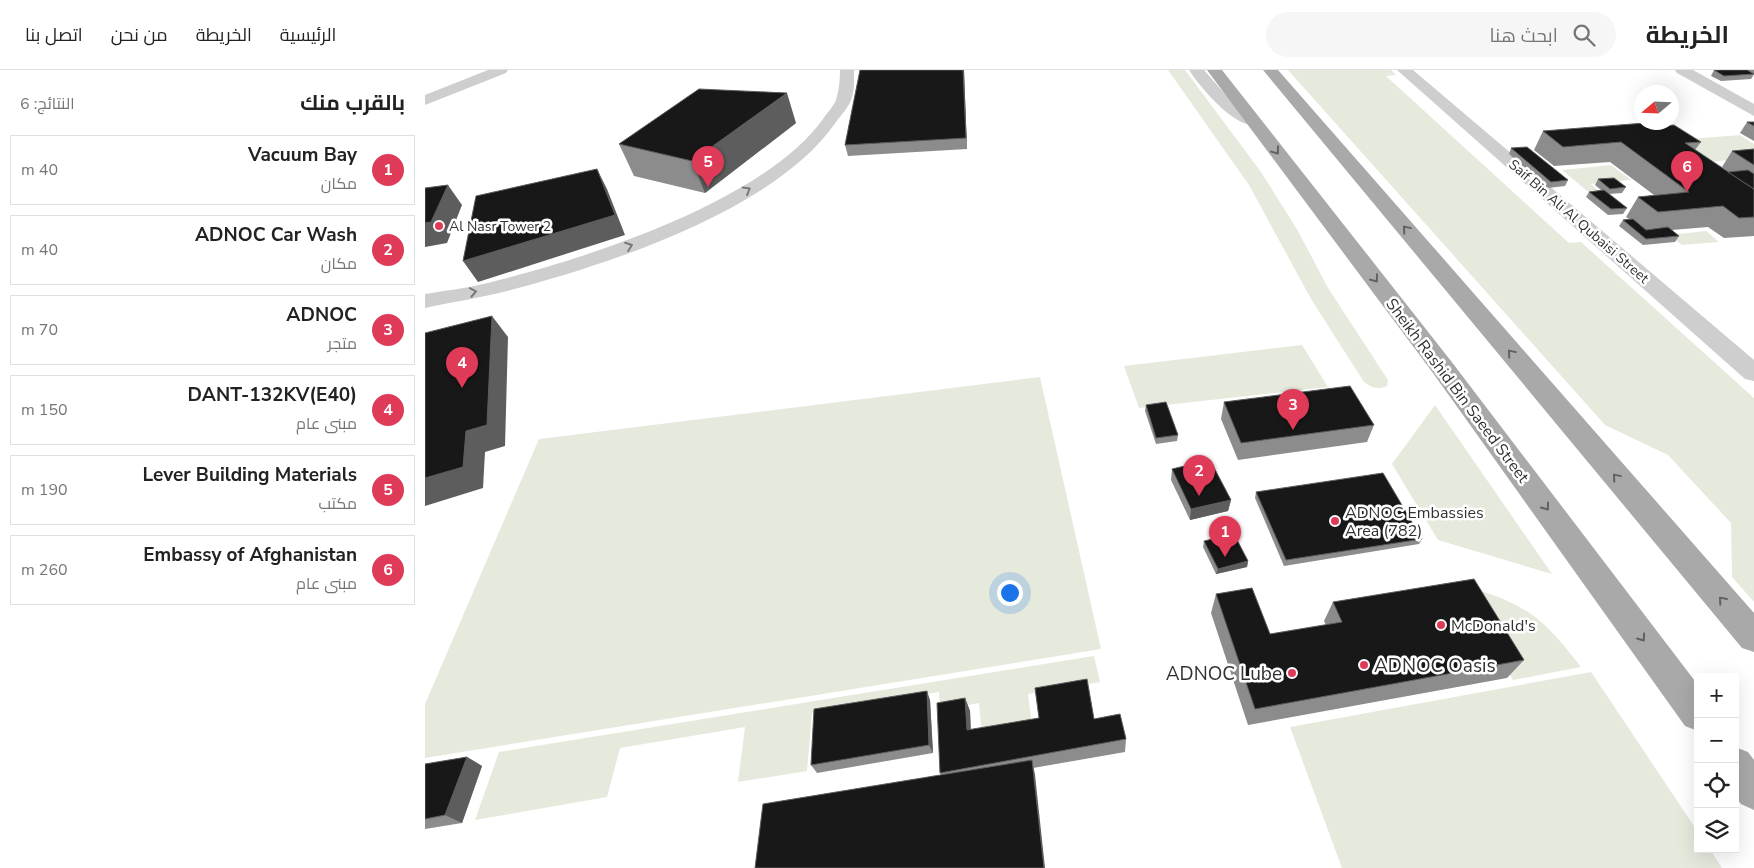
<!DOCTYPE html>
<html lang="ar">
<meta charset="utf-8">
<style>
:root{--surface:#fff;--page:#f6f6f6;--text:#222;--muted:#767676;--line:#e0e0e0;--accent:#e03a59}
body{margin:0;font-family:"Nunito Sans",Cairo,sans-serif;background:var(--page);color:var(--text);direction:rtl}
.controls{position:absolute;right:15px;bottom:15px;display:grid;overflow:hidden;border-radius:0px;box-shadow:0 5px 20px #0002}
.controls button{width:45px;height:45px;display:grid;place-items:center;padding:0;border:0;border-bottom:1px solid var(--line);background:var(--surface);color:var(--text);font:25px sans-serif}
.compass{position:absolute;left:1209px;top:15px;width:45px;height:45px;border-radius:50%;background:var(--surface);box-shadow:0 5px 20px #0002;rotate:251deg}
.you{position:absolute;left:584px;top:522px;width:18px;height:18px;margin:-12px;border:4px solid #fff;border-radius:50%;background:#1a73e8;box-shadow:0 0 0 8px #1a73e833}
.badge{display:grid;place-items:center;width:32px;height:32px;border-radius:50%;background:var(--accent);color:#fff;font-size:16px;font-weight:700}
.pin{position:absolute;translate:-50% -41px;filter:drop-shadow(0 1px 2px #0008)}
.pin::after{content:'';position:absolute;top:26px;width:18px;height:15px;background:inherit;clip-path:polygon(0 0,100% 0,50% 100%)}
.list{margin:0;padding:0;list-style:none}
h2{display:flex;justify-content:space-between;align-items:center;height:65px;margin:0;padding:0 20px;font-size:21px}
h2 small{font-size:16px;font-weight:400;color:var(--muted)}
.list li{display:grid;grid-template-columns:32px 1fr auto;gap:15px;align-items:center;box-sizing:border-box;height:70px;margin:0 10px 10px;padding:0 10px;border:1px solid var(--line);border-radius:0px}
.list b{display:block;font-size:19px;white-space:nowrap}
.list p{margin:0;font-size:16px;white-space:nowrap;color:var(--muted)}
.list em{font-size:16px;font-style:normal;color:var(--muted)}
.icon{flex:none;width:28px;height:28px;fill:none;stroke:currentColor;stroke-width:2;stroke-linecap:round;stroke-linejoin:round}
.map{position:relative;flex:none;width:1329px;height:798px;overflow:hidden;direction:ltr}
header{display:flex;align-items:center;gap:30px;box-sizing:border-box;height:70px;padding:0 25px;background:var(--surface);border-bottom:1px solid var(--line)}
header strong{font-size:24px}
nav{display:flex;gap:28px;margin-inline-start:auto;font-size:18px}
.search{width:350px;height:45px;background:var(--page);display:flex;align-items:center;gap:12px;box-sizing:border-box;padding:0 18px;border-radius:28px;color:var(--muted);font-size:19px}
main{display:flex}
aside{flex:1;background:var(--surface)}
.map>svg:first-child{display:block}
</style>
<header>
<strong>الخريطة</strong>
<div class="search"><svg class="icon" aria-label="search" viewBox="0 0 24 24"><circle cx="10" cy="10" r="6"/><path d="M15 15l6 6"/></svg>ابحث هنا</div>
<nav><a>الرئيسية</a><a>الخريطة</a><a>من نحن</a><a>اتصل بنا</a></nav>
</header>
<main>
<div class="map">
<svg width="1329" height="798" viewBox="0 0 1329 798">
<rect width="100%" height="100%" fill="#fff"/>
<!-- green -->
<g fill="#e5eadd">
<path d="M743 0H760L836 102 873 161 903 218 963 310 962 316C953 320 947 318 939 312L886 229 824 115Z"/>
<polygon points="863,0 966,0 971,5 961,6 1144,173 1156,172 1329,328 1329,532 1307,507 1306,453 1243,385 1180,355"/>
<polygon points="1315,65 1329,74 1329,88 1271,93 1217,73"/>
<polygon points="1186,95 1206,110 1166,114 1177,124 1167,125 1137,100"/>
<polygon points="1281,161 1294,172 1257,175 1244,165"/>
<polygon points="877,275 903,317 714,338 699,296"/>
<polygon points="615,307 676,579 0,688 0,634 114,369"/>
<polygon points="1010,335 1127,504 1013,470 967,394"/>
<path d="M1031 513C1056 521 1083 528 1106 544 1126 558 1141 578 1156 597L1088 610Z"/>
<polygon points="669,586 675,612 603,624 607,655 557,664 554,633 515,640 514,622 387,643 382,701 313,712 320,657 195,678 182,727 50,750 74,682"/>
<polygon points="1166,602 1273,762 1273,779 1285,779 1297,798 917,798 865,657"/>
</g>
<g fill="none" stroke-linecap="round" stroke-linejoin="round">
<!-- minor -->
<g fill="#cecece" fill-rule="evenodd">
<polygon points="63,0 83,0 81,3 0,35 0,25"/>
<path d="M415 0H429C429 10 430 20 426 30 423 38 416 45 411 52 351 140 182 195 82 221 55 228 27 232 0 238V224C25 220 50 217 74 210 169 186 340 130 398 49 402 43 408 37 411 30 414 20 415 10 415 0Z"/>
<path d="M764 0H779L806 31 835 49 837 52 835 55C811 61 776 18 764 0Z"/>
<polygon points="972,0 988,0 1329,290 1329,311 1320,309"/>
<polygon points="1250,0 1268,0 1329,34 1329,46 1252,3"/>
</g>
<!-- major -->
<g fill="#a9a9a9" fill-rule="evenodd">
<polygon points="782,0 797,0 1026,291 1273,615 1273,661 1260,656 1008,303"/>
<polygon points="838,0 853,0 1329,543 1329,582 1317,578"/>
<polygon points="1310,677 1323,682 1329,690 1329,740 1316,734 1310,727"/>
</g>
</g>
<!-- wall -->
<g fill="#8c8c8c">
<polygon points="435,0 539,0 542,79 423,86 420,75"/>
<polygon points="1289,0 1329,0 1329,4 1326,9 1296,11 1286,6"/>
<polygon points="1322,52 1329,52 1329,71 1315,63"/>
<polygon points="371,53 280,123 209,106 194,74"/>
<polygon points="1118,61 1276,72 1270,80 1303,102 1304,102 1297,97 1307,81 1329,79 1329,166 1299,168 1283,157 1247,160 1254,166 1250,172 1218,175 1194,156 1198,150 1204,149 1201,147 1213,127 1229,125 1185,92 1129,96 1109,80"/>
<polygon points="1086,78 1143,110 1140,116 1123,118 1084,84"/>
<polygon points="1173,109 1201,117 1197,123 1184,124 1202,138 1198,144 1183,145 1161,127 1164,122 1176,120 1170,115"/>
<polygon points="799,332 949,355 942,372 813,390 796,349"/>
<polygon points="721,335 753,365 752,371 731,374 720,341"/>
<polygon points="747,399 806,430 803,441 765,450 746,410"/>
<polygon points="831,422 997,469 994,474 859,496 830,428"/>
<polygon points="779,471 823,491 822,497 791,504 778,477"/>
<polygon points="791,524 845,564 901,555 899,551 908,532 1099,590 1082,608 823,655 786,543"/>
<polygon points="540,628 545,641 546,660 669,649 701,669 700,682 608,698 610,705 516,705 515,703"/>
<polygon points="505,630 508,683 392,703 386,695"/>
<polygon points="42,687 57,696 37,753 0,759 0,694"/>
</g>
<!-- shaded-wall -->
<g fill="#5d5d5d">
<polygon points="538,0 539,0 542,79 541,68"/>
<polygon points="362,23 371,53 280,123 267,91"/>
<polygon points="172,99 182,119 200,165 53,212 38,191"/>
<polygon points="23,115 37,135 22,173 0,177 0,153"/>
<polygon points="67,246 83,267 80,376 60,382 58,418 0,436 0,408 41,361"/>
<polygon points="806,430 803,441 765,450 766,439"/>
<polygon points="823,491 822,497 791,504 793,499"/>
<polygon points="502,621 505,630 508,683 504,675"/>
<polygon points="540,628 545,641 546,673 542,660"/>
<polygon points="42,687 57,696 37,753 20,745"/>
<polygon points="607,690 610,705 620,798 619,798"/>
</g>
<!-- building -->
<g fill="#181818" stroke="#5d5d5d">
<polygon points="435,0 538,0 541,68 420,75"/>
<polygon points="1289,0 1322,0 1329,4 1299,6"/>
<polygon points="274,19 362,23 267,91 194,74"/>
<polygon points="1322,52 1329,52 1329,56"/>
<polygon points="1220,53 1234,56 1249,55 1276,72 1260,73 1329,119 1329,147 1314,148 1298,136 1233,142 1213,127 1264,122 1196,72 1138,77 1118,61"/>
<polygon points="1102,77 1143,110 1126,112 1086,78"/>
<polygon points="1329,79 1329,95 1307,81"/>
<polygon points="172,99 190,145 38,191 51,126"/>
<polygon points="1323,100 1329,104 1329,119 1303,102"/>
<polygon points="1189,108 1201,117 1185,119 1173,109"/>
<polygon points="23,115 6,152 0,153 0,118"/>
<polygon points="1179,120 1202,138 1186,139 1164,122"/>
<polygon points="1208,149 1221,160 1243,157 1254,166 1221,169 1198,150"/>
<polygon points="67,246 62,355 41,361 38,397 0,408 0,263"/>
<polygon points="925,316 949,355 816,373 799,332"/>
<polygon points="741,332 753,365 731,368 721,335"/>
<polygon points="785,390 806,430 766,439 747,399"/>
<polygon points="958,403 997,469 861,490 831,422"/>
<polygon points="809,464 823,491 793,499 779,471"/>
<polygon points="1049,509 1099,590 830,639 791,524 827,518 845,564 917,552 908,532"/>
<polygon points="662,609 669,649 695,644 701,669 515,703 512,633 540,628 542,660 614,648 610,618"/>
<polygon points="502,621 504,675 386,695 389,639"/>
<polygon points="42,687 20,745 0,749 0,694"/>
<polygon points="607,690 619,798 330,798 338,734"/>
</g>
<!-- one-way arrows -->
<defs><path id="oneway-chevron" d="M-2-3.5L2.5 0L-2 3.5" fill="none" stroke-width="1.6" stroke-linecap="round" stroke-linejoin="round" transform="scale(1.25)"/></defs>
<g stroke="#616161">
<use href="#oneway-chevron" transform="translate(851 81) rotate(53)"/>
<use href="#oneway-chevron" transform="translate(981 159) rotate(-130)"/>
<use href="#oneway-chevron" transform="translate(950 209) rotate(53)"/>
<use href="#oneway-chevron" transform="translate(1086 283) rotate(-130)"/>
<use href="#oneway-chevron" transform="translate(1191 407) rotate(-130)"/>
<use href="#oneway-chevron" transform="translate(1121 437) rotate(54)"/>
<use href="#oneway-chevron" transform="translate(1297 530) rotate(-131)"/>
<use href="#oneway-chevron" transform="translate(1217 568) rotate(54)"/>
</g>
<g stroke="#787878">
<use href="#oneway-chevron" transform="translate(322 120) rotate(-30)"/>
<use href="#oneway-chevron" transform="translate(204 176) rotate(-20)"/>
<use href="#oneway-chevron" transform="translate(48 222) rotate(-11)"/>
</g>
<!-- markers -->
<g fill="#e03a59" stroke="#fff" stroke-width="2">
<circle cx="14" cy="156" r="5"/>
<circle cx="910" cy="451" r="5"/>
<circle cx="1016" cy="555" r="5"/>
<circle cx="939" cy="595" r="5"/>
<circle cx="867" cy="603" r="5"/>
</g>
<g text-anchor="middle" stroke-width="5" stroke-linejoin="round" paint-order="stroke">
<!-- far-street labels -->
<g font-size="14" fill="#313131" stroke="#fff">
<text transform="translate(1154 151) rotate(41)" y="5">Saif Bin Ali Al Qubaisi Street</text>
</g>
<!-- far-poi labels -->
<g font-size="14" fill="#313131" stroke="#fff" text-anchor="start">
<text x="24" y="161">Al Nasr Tower 2</text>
</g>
<!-- street labels -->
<g font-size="16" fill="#313131" stroke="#fff">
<text transform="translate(1033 320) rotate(53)" y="6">Sheikh Rashid Bin Saeed Street</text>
</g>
<!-- poi labels -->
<g font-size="16" fill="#313131" stroke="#fff" text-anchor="start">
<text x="920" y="448">ADNOC Embassies<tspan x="920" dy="18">Area (782)</tspan></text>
<text x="1026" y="561">McDonald's</text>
</g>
<!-- near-poi labels -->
<g font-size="19" fill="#313131" stroke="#fff" text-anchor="start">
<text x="949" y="602">ADNOC Oasis</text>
<text x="857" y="610" text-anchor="end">ADNOC Lube</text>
</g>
</g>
</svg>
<div class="controls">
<button>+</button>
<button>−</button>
<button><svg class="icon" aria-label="locate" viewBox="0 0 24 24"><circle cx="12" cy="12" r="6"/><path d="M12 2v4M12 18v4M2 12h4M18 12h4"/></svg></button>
<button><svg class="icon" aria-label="layers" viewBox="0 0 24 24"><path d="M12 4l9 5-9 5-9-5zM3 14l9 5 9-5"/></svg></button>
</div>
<svg class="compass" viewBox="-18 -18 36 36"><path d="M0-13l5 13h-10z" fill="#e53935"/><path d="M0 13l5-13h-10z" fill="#767676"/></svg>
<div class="you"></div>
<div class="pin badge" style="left:800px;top:487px">1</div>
<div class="pin badge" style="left:774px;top:426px">2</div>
<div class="pin badge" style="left:868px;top:360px">3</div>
<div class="pin badge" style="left:37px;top:318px">4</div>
<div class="pin badge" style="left:283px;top:117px">5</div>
<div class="pin badge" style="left:1262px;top:122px">6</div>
</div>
<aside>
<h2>بالقرب منك<small>النتائج: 6</small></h2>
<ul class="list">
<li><span class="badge">1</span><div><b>Vacuum Bay</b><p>مكان</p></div><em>40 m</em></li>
<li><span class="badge">2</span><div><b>ADNOC Car Wash</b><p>مكان</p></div><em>40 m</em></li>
<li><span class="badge">3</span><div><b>ADNOC</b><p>متجر</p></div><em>70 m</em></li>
<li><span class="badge">4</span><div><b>DANT-132KV(E40)</b><p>مبنى عام</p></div><em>150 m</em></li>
<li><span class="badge">5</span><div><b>Lever Building Materials</b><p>مكتب</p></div><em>190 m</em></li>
<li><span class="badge">6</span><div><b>Embassy of Afghanistan</b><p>مبنى عام</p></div><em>260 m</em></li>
</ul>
</aside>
</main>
